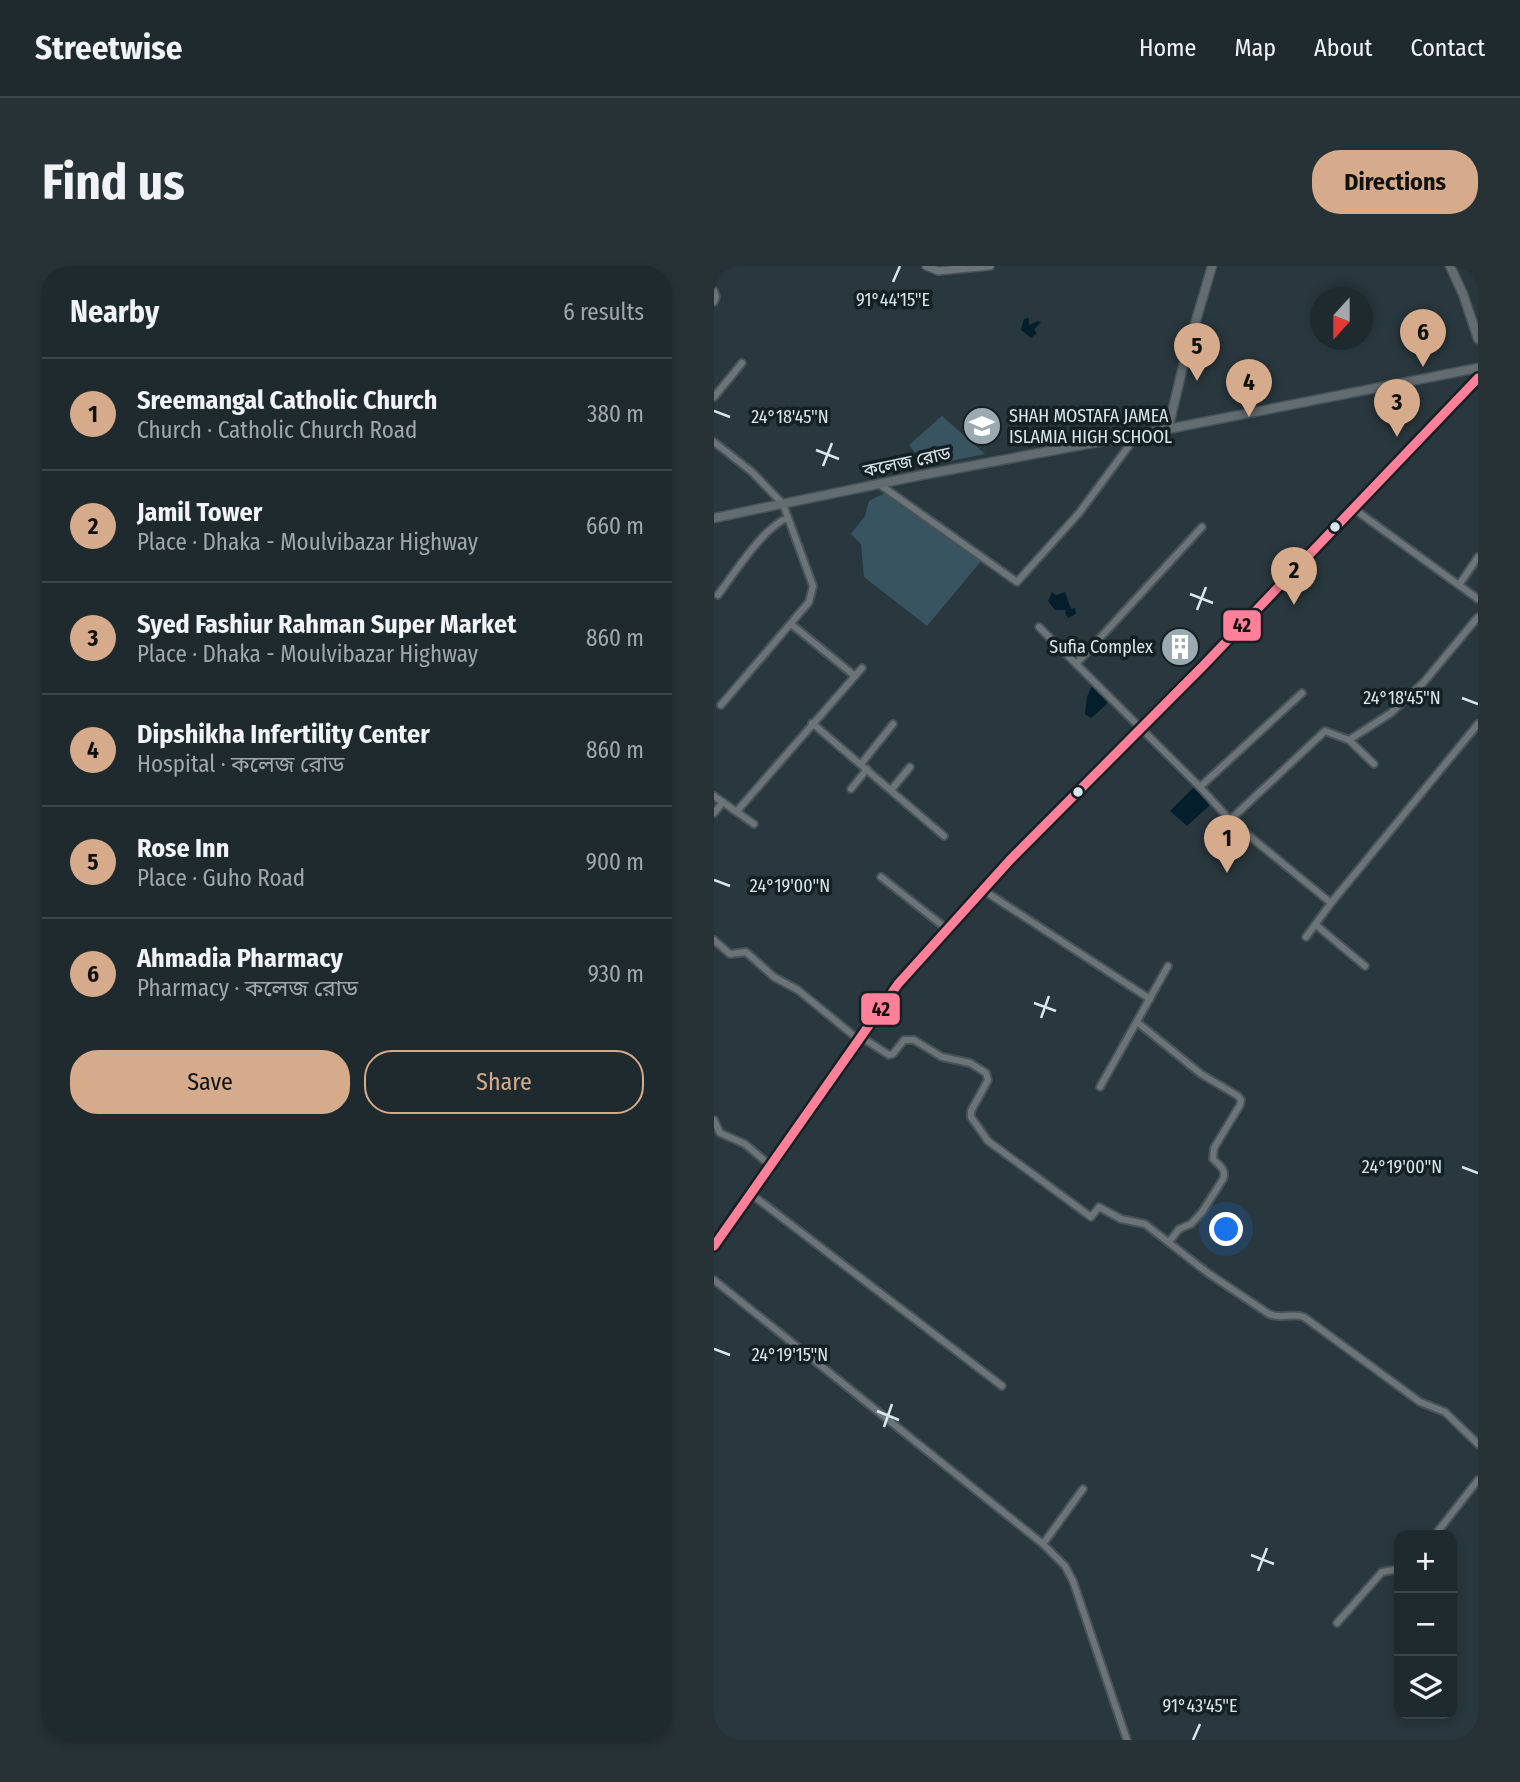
<!DOCTYPE html>
<meta charset="utf-8">
<style>
:root{--surface:#1f2a2e;--page:#273236;--text:#f1f3f6;--muted:#a1a7aa;--line:#3c464a;--accent:#d6ab8b}
body{margin:0;font-family:"Fira Sans Condensed","Noto Sans Bengali",sans-serif;background:var(--page);color:var(--text)}
.controls{position:absolute;right:21px;bottom:21px;display:grid;overflow:hidden;border-radius:14px;box-shadow:0 4px 10px #0003}
.controls button{width:63px;height:63px;display:grid;place-items:center;padding:0;border:0;border-bottom:2px solid var(--line);background:var(--surface);color:var(--text);font:35px sans-serif}
.compass{position:absolute;left:596px;top:21px;width:63px;height:63px;border-radius:50%;background:var(--surface);box-shadow:0 4px 10px #0003;rotate:201deg}
.you{position:absolute;left:513px;top:964px;width:24px;height:24px;margin:-18px;border:5px solid #fff;border-radius:50%;background:#1a73e8;box-shadow:0 0 0 10px #1a73e833}
.badge{display:grid;place-items:center;width:46px;height:46px;border-radius:50%;background:var(--accent);color:#111;font-size:23px;font-weight:700}
.pin{position:absolute;translate:-50% -58px;filter:drop-shadow(0 2px 4px #0008)}
.pin::after{content:'';position:absolute;top:37px;width:24px;height:21px;background:inherit;clip-path:polygon(0 0,100% 0,50% 100%)}
.list{margin:0;padding:0;list-style:none}
h2{display:flex;justify-content:space-between;align-items:center;height:91px;margin:0;padding:0 28px;font-size:30px}
h2 small{font-size:23px;font-weight:400;color:var(--muted)}
.list li{display:grid;grid-template-columns:46px 1fr auto;gap:21px;align-items:center;box-sizing:border-box;height:112px;padding:0 28px;border-top:2px solid var(--line)}
.list b{display:block;font-size:26px;white-space:nowrap}
.list p{margin:0;font-size:23px;white-space:nowrap;color:var(--muted)}
.list em{font-size:23px;font-style:normal;color:var(--muted)}
.actions{display:flex;gap:14px;padding:21px 28px}
.actions a{flex:1;padding:16px 0;border:2px solid var(--accent);border-radius:28px;text-align:center;font-size:24px;color:var(--accent)}
.actions .main{background:var(--accent);color:#111}
.icon{flex:none;width:38px;height:38px;fill:none;stroke:currentColor;stroke-width:2;stroke-linecap:round;stroke-linejoin:round}
.map{position:relative;flex:none;width:764px;height:1474px;overflow:hidden;border-radius:28px}
header{display:flex;align-items:center;gap:42px;box-sizing:border-box;height:98px;padding:0 35px;background:var(--surface);border-bottom:2px solid var(--line)}
header strong{font-size:33px}
nav{display:flex;gap:38px;margin-inline-start:auto;font-size:24px}
.intro{display:flex;align-items:center;justify-content:space-between;box-sizing:border-box;height:168px;padding:0 42px}
h1{margin:0;font-size:49px}
.button{padding:18px 32px;border-radius:28px;background:var(--accent);color:#111;font-size:24px;font-weight:700}
main{display:flex;gap:42px;padding:0 42px}
aside{flex:1;background:var(--surface);border-radius:28px;box-shadow:0 4px 10px #0003}
.map>svg:first-child{display:block}
</style>
<header>
<strong>Streetwise</strong>
<nav><a>Home</a><a>Map</a><a>About</a><a>Contact</a></nav>
</header>
<div class="intro"><h1>Find us</h1><a class="button">Directions</a></div>
<main>
<aside>
<h2>Nearby<small>6 results</small></h2>
<ul class="list">
<li><span class="badge">1</span><div><b>Sreemangal Catholic Church</b><p>Church · Catholic Church Road</p></div><em>380 m</em></li>
<li><span class="badge">2</span><div><b>Jamil Tower</b><p>Place · Dhaka - Moulvibazar Highway</p></div><em>660 m</em></li>
<li><span class="badge">3</span><div><b>Syed Fashiur Rahman Super Market</b><p>Place · Dhaka - Moulvibazar Highway</p></div><em>860 m</em></li>
<li><span class="badge">4</span><div><b>Dipshikha Infertility Center</b><p>Hospital · কলেজ রোড</p></div><em>860 m</em></li>
<li><span class="badge">5</span><div><b>Rose Inn</b><p>Place · Guho Road</p></div><em>900 m</em></li>
<li><span class="badge">6</span><div><b>Ahmadia Pharmacy</b><p>Pharmacy · কলেজ রোড</p></div><em>930 m</em></li>
</ul>
<div class="actions"><a class="main">Save</a><a>Share</a></div>
</aside>
<div class="map">
<svg width="764" height="1474" viewBox="0 0 764 1474">
<rect width="100%" height="100%" fill="#29383e"/>
<!-- green -->
<g fill="#385461">
<polygon points="228,150 271,188 212,200 195,179"/>
<polygon points="175,225 268,294 213,360 150,311 147,278 137,268 151,250 155,235"/>
</g>
<!-- water -->
<g fill="#041f2b">
<polygon points="315,52 315,59 324,55 327,56 320,64 323,67 317,72 307,64 310,53"/>
<polygon points="338,326 342,329 351,326 357,343 361,342 362,348 354,352 351,347 352,344 341,344 334,335"/>
<polygon points="379,417 394,432 392,439 377,452 371,448 373,431"/>
<polygon points="481,520 493,532 496,539 473,560 456,545"/>
</g>
<g fill="none" stroke-linecap="round" stroke-linejoin="round">
<defs>
<g id="minor">
<polyline points="0,25 2,31 0,36"/>
<polyline points="0,131 28,97"/>
<polyline points="0,176 38,206 69,238 99,320 95,336 7,439"/>
<polyline points="165,218 303,316 365,247 423,169"/>
<polyline points="640,243 764,333"/>
<polyline points="745,319 764,291"/>
<path d="M4 329C19 309 51 259 74 252"/>
<polyline points="77,358 141,410"/>
<polyline points="325,361 486,521 516,554 617,637"/>
<polyline points="362,398 488,261"/>
<polyline points="98,457 230,570"/>
<polyline points="635,474 660,498"/>
<polyline points="147,498 179,458"/>
<polyline points="486,521 588,427"/>
<polyline points="137,523 153,503"/>
<polyline points="177,524 196,501"/>
<polyline points="0,530 40,558"/>
<polyline points="23,545 148,402"/>
<polyline points="0,547 9,536"/>
<polyline points="516,554 611,465 635,474 677,447 710,416 764,351"/>
<polyline points="167,611 233,663"/>
<polyline points="269,624 436,733"/>
<polyline points="602,659 651,700"/>
<polyline points="592,671 617,637 764,458"/>
<polyline points="0,674 16,688 32,686 60,711 84,724 145,774"/>
<path d="M423 756 487 808 524 830 527 834 526 839 500 882 499 893C505 899 513 904 509 913L488 946 477 958 465 963 455 976"/>
<path d="M147 771 175 789 179 788 190 774H200L228 791 256 797 272 807 274 814 257 845V851L274 875 377 951 385 941 407 953 431 958 494 1007 555 1048C568 1054 578 1046 590 1051L706 1136 731 1146 764 1178"/>
<polyline points="386,821 454,700"/>
<polyline points="0,854 6,867 31,878 57,900"/>
<polyline points="37,928 288,1120"/>
<polyline points="0,1014 329,1278 351,1300 359,1315 413,1474"/>
<polyline points="721,1269 764,1214"/>
<polyline points="329,1278 369,1223"/>
<polyline points="623,1357 668,1306 685,1303"/>
</g>
<polyline id="tertiary" points="212,0 224,5 276,0"/>
<g id="secondary">
<polyline points="736,0 749,28 764,73"/>
<polyline points="454,163 471,92 498,0"/>
<polyline points="0,252 208,209 454,163 764,102"/>
</g>
<polyline id="trunk" points="0,980 184,718 296,594 489,400 764,112"/>
</defs>
<!-- minor casing -->
<use href="#minor" stroke="#475358" stroke-width="10"/>
<!-- tertiary casing -->
<use href="#tertiary" stroke="#475358" stroke-width="10"/>
<!-- secondary casing -->
<use href="#secondary" stroke="#475358" stroke-width="11"/>
<!-- trunk casing -->
<use href="#trunk" stroke="#475358" stroke-width="13"/>
<!-- minor -->
<use href="#minor" stroke="#6c7478" stroke-width="6"/>
<!-- tertiary -->
<use href="#tertiary" stroke="#6c7478" stroke-width="7"/>
<!-- secondary -->
<use href="#secondary" stroke="#636d71" stroke-width="8"/>
<!-- trunk -->
<use href="#trunk" stroke="#687278" stroke-width="10"/>
<defs>
<polyline id="bus-1" points="0,980 184,718 296,594 489,400 764,112"/>
</defs>
<!-- bus-1 casing -->
<use href="#bus-1" stroke="#152025" stroke-width="14"/>
<!-- bus-1 -->
<use href="#bus-1" stroke="#ff8098" stroke-width="9"/>
</g>
<!-- ticks -->
<path fill="none" stroke="#d8e6ee" stroke-width="2.5" d="M179 16 186 0M0 145 16 151M102 184 125 193M109 200 118 177M476 328 499 337M483 344 492 321M748 432 764 438M0 614 16 620M320 737 342 745M327 752 335 730M748 901 764 907M0 1083 16 1089M163 1145 185 1154M170 1161 178 1138M537 1289 560 1298M544 1305 553 1282M479 1474 486 1458"/>
<!-- icons -->
<defs>
<symbol id="school-disc" viewBox="-11 -11 22 22"><circle r="9.5" fill="#9ba9b0" stroke="#152025"/><path d="M0-5L7-2L0 1L-7-2ZM-4 1L0 2.5L4 1V4Q0 6-4 4Z" fill="#fff"/></symbol>
<symbol id="building-disc" viewBox="-11 -11 22 22"><circle r="9.5" fill="#9ba9b0" stroke="#152025"/><path d="M-4-6H4V6H1V3H-1V6H-4ZM-2.5-4.3h1.7v1.8h-1.7ZM.8-4.3h1.7v1.8H.8ZM-2.5-1h1.7V.8h-1.7ZM.8-1h1.7V.8H.8Z" fill="#fff"/></symbol>
</defs>
<g fill-rule="evenodd">
<use href="#school-disc" x="246" y="138" width="44" height="44"/>
<use href="#building-disc" x="444" y="359" width="44" height="44"/>
</g>
<!-- markers -->
<g fill="#d8e6ee" stroke="#152025" stroke-width="2.5">
<circle cx="621" cy="261" r="6"/>
<circle cx="364" cy="526" r="6"/>
</g>
<g text-anchor="middle" stroke-width="7" stroke-linejoin="round" paint-order="stroke">
<!-- poi labels -->
<g font-size="18" fill="#d8e6ee" stroke="#152025" text-anchor="start">
<text x="295" y="156">SHAH MOSTAFA JAMEA<tspan x="295" dy="21">ISLAMIA HIGH SCHOOL</tspan></text>
<text x="439" y="387" text-anchor="end">Sufia Complex</text>
</g>
<!-- street labels -->
<g font-size="18" fill="#d8e6ee" stroke="#152025">
<text transform="translate(193 196) rotate(-12)" y="6">কলেজ রোড</text>
</g>
</g>
<g font-size="18" text-anchor="middle" fill="#d8e6ee" stroke="#152025" stroke-width="7" stroke-linejoin="round" paint-order="stroke">
<text x="179" y="40">91°44'15"E</text>
<text x="76" y="157">24°18'45"N</text>
<text x="688" y="438">24°18'45"N</text>
<text x="76" y="626">24°19'00"N</text>
<text x="688" y="907">24°19'00"N</text>
<text x="76" y="1095">24°19'15"N</text>
<text x="486" y="1446">91°43'45"E</text>
</g>
<g stroke="#152025" stroke-width="2.5">
<rect x="508" y="343" width="40" height="33" rx="7" fill="#ff8098"/>
<rect x="146" y="726" width="41" height="34" rx="7" fill="#ff8098"/>
</g>
<g font-size="19" text-anchor="middle" font-weight="bold" fill="#111">
<text x="528" y="366">42</text>
<text x="167" y="750">42</text>
</g>
</svg>
<div class="controls">
<button>+</button>
<button>−</button>
<button><svg class="icon" aria-label="layers" viewBox="0 0 24 24"><path d="M12 4l9 5-9 5-9-5zM3 14l9 5 9-5"/></svg></button>
</div>
<svg class="compass" viewBox="-18 -18 36 36"><path d="M0-13l5 13h-10z" fill="#e53935"/><path d="M0 13l5-13h-10z" fill="#a1a7aa"/></svg>
<div class="you"></div>
<div class="pin badge" style="left:513px;top:607px">1</div>
<div class="pin badge" style="left:580px;top:339px">2</div>
<div class="pin badge" style="left:683px;top:171px">3</div>
<div class="pin badge" style="left:535px;top:151px">4</div>
<div class="pin badge" style="left:483px;top:115px">5</div>
<div class="pin badge" style="left:709px;top:101px">6</div>
</div>
</main>
